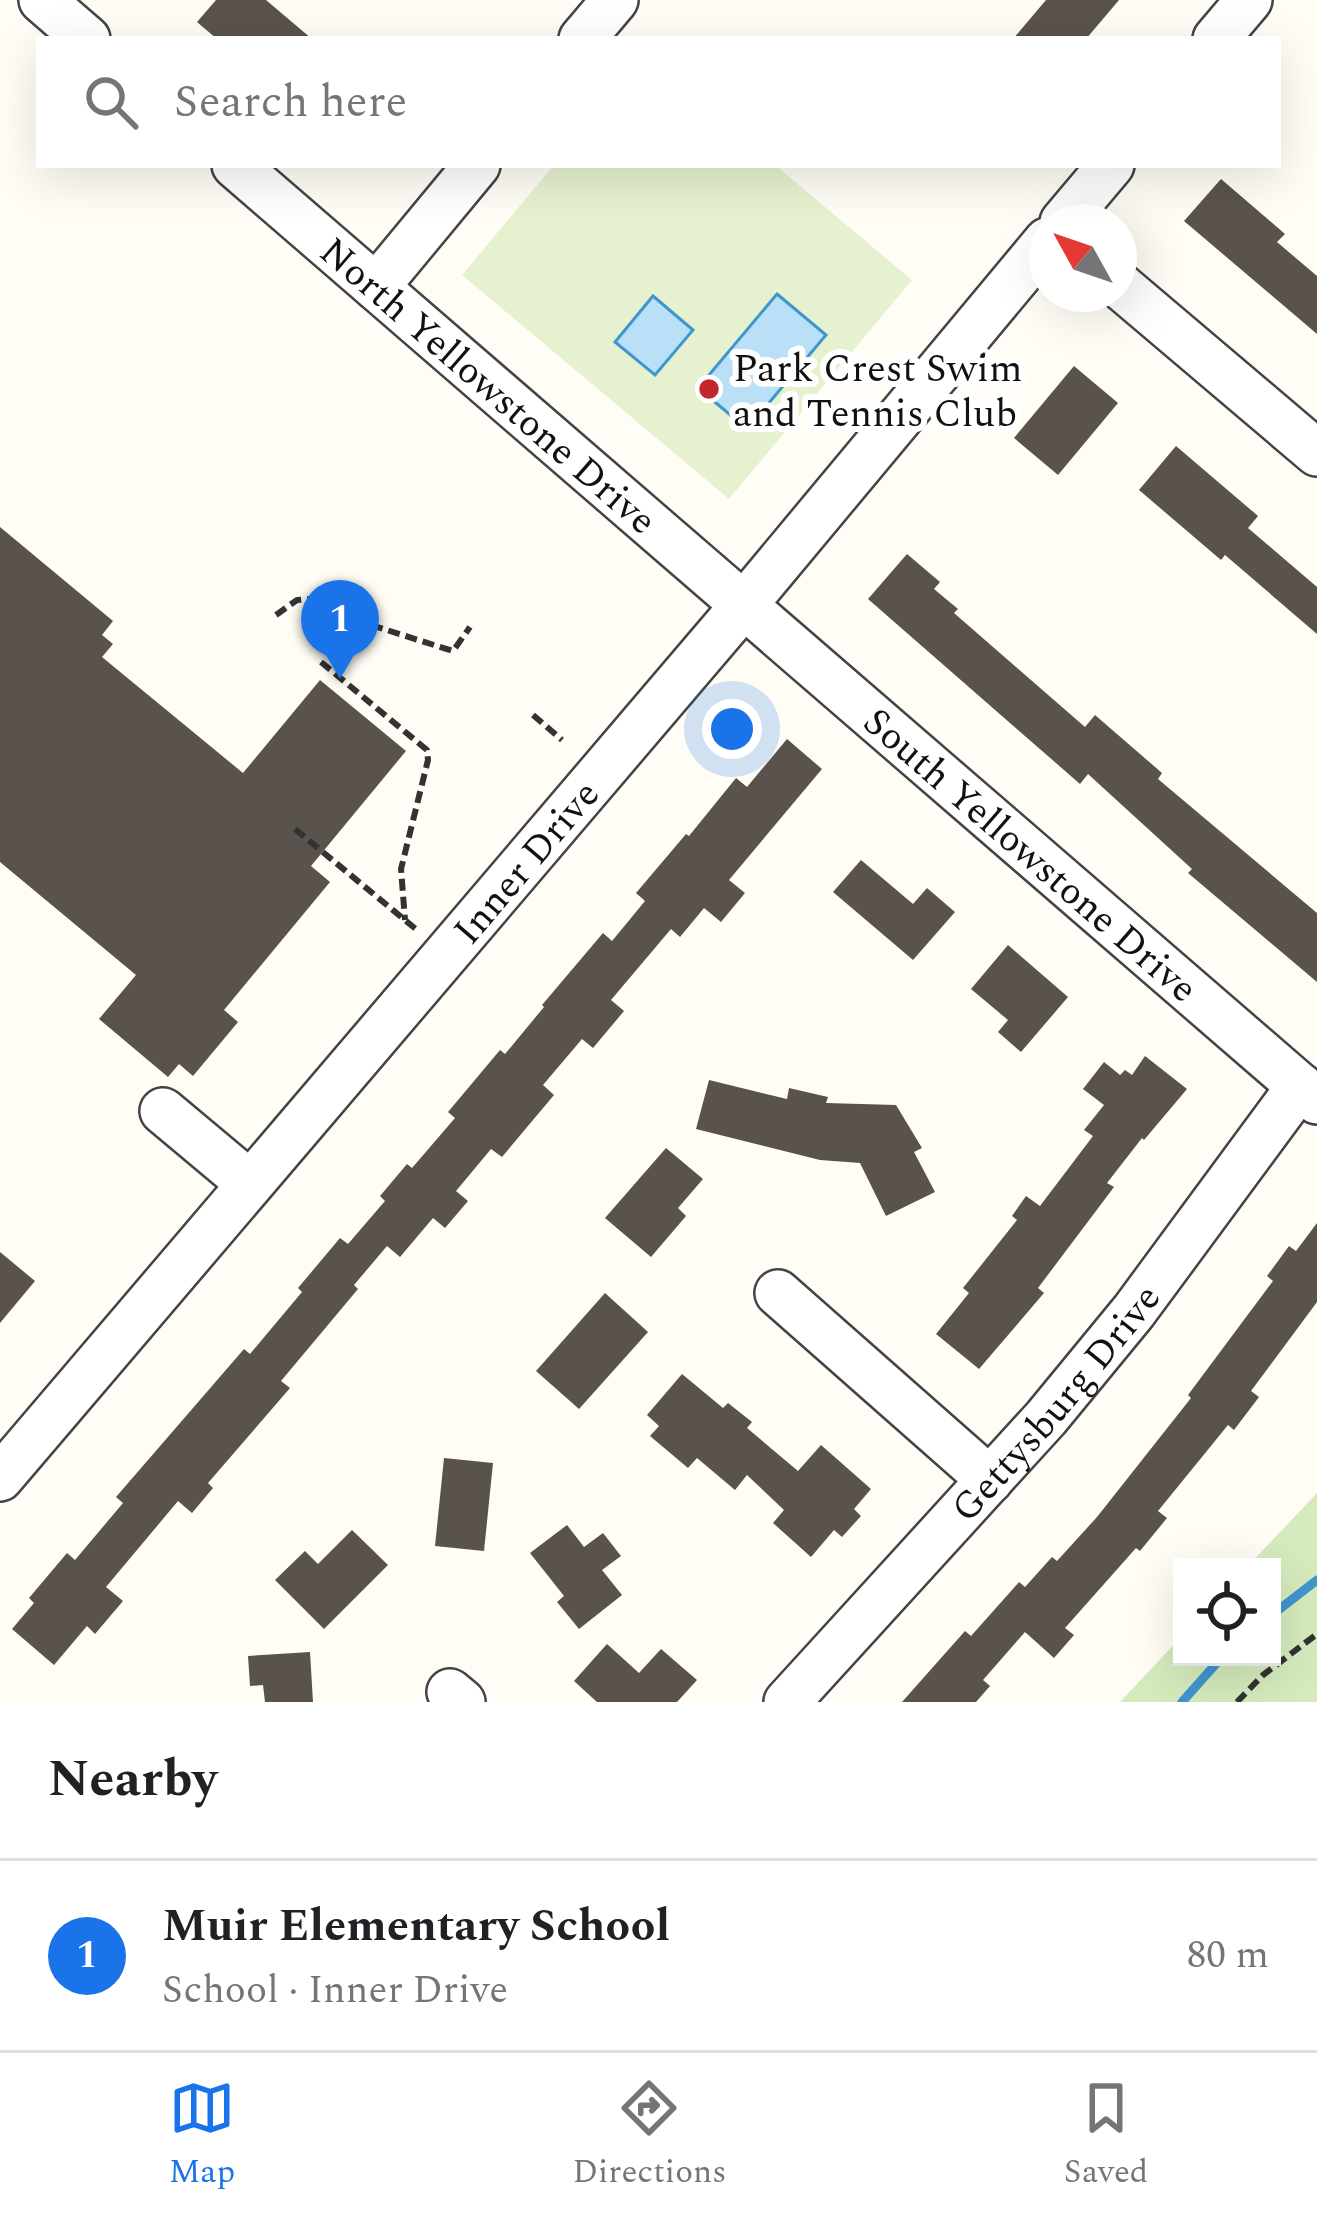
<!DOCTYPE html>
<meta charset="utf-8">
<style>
:root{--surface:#fff;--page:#f6f6f6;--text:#202124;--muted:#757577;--line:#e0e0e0;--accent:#1a73e8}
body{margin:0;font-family:Spectral,serif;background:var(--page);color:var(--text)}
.controls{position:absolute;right:36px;bottom:36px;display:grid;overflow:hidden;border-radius:0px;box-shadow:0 12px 48px #0002}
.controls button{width:108px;height:108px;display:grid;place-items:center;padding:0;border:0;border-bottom:3px solid var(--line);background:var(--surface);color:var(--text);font:60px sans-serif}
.compass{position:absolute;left:1029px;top:204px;width:108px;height:108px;border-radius:50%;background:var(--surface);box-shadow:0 12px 48px #0002;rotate:310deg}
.you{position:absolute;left:732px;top:729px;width:42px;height:42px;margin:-30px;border:9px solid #fff;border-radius:50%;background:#1a73e8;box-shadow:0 0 0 18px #1a73e833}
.badge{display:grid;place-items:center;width:78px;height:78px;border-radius:50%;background:var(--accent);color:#fff;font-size:39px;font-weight:700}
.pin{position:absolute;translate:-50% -99px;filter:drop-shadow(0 3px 6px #0008)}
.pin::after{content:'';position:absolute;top:63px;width:42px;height:36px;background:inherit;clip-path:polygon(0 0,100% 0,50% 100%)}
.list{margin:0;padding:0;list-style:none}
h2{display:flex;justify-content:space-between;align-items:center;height:156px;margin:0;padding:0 48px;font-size:51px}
h2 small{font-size:39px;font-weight:400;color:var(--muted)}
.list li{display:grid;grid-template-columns:78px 1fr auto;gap:36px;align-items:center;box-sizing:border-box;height:192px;padding:0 48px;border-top:3px solid var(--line)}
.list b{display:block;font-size:45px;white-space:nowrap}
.list p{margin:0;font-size:39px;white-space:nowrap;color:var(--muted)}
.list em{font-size:39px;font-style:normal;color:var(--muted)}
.icon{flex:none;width:66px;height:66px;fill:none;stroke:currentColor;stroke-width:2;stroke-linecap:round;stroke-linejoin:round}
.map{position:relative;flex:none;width:1317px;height:1702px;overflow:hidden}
.search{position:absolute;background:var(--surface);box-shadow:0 12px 48px #0002;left:36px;right:36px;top:36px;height:132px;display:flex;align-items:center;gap:30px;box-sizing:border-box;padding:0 42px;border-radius:0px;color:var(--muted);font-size:45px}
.sheet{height:348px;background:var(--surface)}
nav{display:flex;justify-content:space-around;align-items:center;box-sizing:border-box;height:168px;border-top:3px solid var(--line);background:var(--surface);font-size:33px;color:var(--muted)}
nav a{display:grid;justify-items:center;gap:6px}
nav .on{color:var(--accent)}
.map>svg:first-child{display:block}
</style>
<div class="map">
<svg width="1317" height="1702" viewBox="0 0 1317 1702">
<rect width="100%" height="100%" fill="#fffdf5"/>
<!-- green -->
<polygon fill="#d5ebbd" points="1317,1493 1317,1702 1120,1702 1182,1636 1182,1657 1272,1657 1272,1567 1247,1567"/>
<!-- pitch -->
<polygon fill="#e6f2cf" points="554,165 775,165 912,280 729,499 462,275"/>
<!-- water -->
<g fill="#b9e0f7" stroke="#3f96cf" stroke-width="3">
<polygon points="777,294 826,335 747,429 698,388"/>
<polygon points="653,296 693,330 655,375 615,342"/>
</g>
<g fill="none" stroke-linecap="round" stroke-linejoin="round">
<!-- stream -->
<g stroke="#3f96cf" stroke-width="9">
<polyline points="1272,1615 1317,1580"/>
<polyline points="1182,1702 1222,1657"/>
</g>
</g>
<!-- building -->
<g fill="#5a524d">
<polygon points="216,0 266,0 312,39 217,39 197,22"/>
<polygon points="1046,0 1119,0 1086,39 1013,39"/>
<polygon points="1221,179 1285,234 1277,242 1317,276 1317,334 1184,221"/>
<polygon points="1074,366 1118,403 1058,475 1014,438"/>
<polygon points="1176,446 1258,516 1248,528 1317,587 1317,634 1225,555 1221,560 1139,490"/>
<polygon points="0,527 113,621 102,635 113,644 102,657 243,773 320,680 406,751 311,866 330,882 224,1010 238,1022 193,1076 179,1064 168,1077 99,1019 136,975 0,862"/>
<polygon points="907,554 940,582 934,589 958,609 954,613 1085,727 1095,715 1162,773 1158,779 1317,913 1317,982 1188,873 1192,869 1088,774 1080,784 868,599"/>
<polygon points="787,739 822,769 729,880 745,893 721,922 704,908 680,937 671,929 611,1000 624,1011 593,1048 582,1039 543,1085 554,1095 502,1157 491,1149 456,1191 468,1201 445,1228 433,1218 400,1257 387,1246 354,1285 358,1289 281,1381 290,1388 208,1483 213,1488 192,1513 178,1501 106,1587 123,1601 95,1634 87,1626 54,1665 12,1629 34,1603 29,1598 67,1553 75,1560 123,1503 116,1497 244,1349 250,1354 302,1292 298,1288 340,1238 348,1244 385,1201 380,1196 407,1164 412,1168 455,1118 448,1112 500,1050 505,1054 544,1007 542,1005 603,933 612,941 645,901 636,893 686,834 689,836 736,778 747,787"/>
<polygon points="861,860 913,904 927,888 955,912 913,960 833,892"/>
<polygon points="1008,945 1068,997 1021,1052 998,1032 1008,1020 971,989"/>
<polygon points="1145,1056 1187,1089 1144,1140 1142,1138 1107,1183 1114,1187 1038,1288 1044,1293 979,1369 936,1334 969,1293 963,1288 1017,1220 1012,1216 1026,1196 1040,1206 1093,1136 1084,1130 1104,1105 1083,1089 1104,1062 1120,1075 1125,1070 1132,1075"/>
<polygon points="709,1080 787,1099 789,1088 828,1097 826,1103 896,1105 922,1148 914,1152 935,1192 886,1216 860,1163 820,1160 696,1129"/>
<polygon points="666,1148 703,1179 678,1208 686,1216 651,1257 605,1218"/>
<polygon points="1317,1223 1317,1302 1251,1391 1259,1397 1234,1430 1228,1425 1158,1511 1167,1518 1140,1551 1136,1548 1065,1628 1074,1635 1054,1658 1025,1632 983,1680 990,1686 976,1702 902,1702 965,1631 971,1636 1019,1582 1025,1587 1052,1557 1057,1561 1097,1517 1191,1398 1188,1395 1273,1281 1267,1276 1289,1246 1296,1251"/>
<polygon points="0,1252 35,1281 0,1323"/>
<polygon points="605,1293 648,1332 579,1409 536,1371"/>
<polygon points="682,1374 723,1408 728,1403 752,1422 747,1428 798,1471 821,1445 871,1489 854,1509 861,1516 842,1537 834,1530 811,1557 773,1523 784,1510 747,1475 735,1490 697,1458 688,1468 650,1436 659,1426 647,1415"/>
<polygon points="444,1458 493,1463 484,1551 435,1546"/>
<polygon points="567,1525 584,1547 603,1533 621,1556 602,1570 622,1595 579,1629 557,1602 564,1596 530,1553"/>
<polygon points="352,1530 388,1565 324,1629 275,1580 305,1551 318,1564"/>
<polygon points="607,1644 639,1673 661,1649 697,1680 677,1702 597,1702 574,1681"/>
<polygon points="310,1652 313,1702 265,1702 263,1685 250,1686 248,1656"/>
</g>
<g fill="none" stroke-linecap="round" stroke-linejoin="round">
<defs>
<g id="minor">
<polyline points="42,0 87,39"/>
<polyline points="582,39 615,0"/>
<polyline points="1216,39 1249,0"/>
<path id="s1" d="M235 165 1317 1101"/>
<polyline points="1063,222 1111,165"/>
<polyline points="1119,285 1317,453"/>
<polyline points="376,287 477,165"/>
<polyline points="163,1111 249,1183"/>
<polyline points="778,1293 990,1480"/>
<path id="s2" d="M0 1478 743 606 1047 241"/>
<polyline points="450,1692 462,1702"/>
<path id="s3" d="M787 1702 1046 1418 1134 1311 1300 1086"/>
</g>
</defs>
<!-- minor casing -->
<use href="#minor" stroke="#444" stroke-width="50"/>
<!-- path -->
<g stroke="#333" stroke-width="6" stroke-dasharray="12 6" stroke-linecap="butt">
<polyline points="276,615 297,600 326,598 358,612 374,626 453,651 470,627"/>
<polyline points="321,662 427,750 428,760 401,869 405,920"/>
<polyline points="533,715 562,740"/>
<polyline points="295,829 417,930"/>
<polyline points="1237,1702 1263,1675 1317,1634"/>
</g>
<!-- minor -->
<use href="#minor" stroke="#fff" stroke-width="45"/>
</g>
<!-- markers -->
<circle fill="#c4262e" stroke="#fff" stroke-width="4.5" cx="709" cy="389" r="12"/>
<g text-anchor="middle" stroke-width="12" stroke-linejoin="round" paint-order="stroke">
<!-- poi labels -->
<g font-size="39" fill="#111" stroke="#fff" text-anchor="start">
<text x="733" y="381">Park Crest Swim<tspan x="733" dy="45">and Tennis Club</tspan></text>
</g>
<!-- street labels -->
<g font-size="39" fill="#111" stroke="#fff">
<text dy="14" stroke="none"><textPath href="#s1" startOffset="336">North Yellowstone Drive</textPath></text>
<text dy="14" stroke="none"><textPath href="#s1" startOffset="1053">South Yellowstone Drive</textPath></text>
<text dy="14" stroke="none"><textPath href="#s2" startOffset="810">Inner Drive</textPath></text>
<text dy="14" stroke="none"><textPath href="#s3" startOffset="402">Gettysburg Drive</textPath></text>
</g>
</g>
</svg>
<div class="controls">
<button><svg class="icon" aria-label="locate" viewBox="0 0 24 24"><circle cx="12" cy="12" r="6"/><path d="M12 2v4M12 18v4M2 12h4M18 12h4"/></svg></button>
</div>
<svg class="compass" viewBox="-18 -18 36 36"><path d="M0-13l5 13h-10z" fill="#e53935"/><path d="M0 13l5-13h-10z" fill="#757577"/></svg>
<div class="you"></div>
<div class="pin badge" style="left:340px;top:679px">1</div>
<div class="search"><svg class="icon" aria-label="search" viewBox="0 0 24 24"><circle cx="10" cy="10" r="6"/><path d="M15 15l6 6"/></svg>Search here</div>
</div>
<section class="sheet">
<h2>Nearby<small></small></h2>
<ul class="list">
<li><span class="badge">1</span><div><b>Muir Elementary School</b><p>School · Inner Drive</p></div><em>80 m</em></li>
</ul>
</section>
<nav>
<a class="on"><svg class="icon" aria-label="map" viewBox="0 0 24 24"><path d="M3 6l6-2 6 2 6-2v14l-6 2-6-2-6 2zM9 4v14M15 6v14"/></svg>Map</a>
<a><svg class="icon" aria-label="directions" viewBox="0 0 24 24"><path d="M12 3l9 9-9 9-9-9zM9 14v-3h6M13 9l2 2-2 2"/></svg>Directions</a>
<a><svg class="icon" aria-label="saved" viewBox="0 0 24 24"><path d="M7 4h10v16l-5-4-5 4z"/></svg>Saved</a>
</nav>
